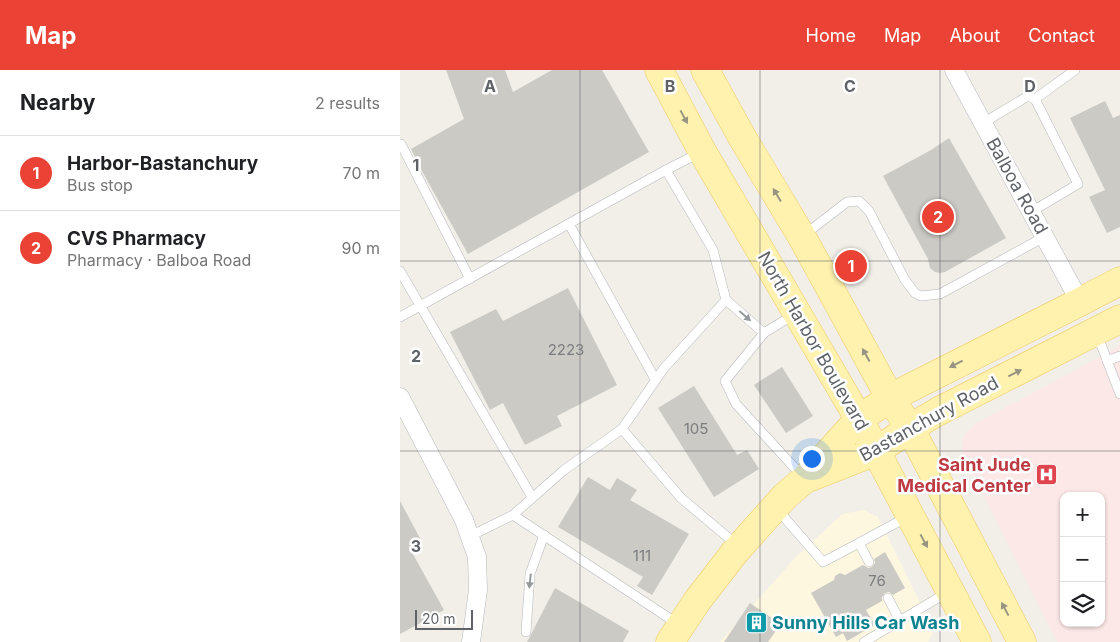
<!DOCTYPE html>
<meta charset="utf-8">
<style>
:root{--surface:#fff;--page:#f6f6f6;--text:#202124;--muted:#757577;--line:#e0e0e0;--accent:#ea4335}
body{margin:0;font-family:Inter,sans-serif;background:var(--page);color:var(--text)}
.controls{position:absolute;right:15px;bottom:15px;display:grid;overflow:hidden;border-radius:10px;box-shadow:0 1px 4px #0004}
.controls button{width:45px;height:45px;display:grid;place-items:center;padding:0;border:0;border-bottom:1px solid var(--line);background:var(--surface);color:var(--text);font:25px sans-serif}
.scale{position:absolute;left:15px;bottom:12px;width:58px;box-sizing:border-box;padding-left:5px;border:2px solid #5f6368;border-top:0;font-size:14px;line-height:18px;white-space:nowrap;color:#5f6368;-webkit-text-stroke:4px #fff;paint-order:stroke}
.you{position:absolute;left:411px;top:388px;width:18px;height:18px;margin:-12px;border:4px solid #fff;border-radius:50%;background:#1a73e8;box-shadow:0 0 0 8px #1a73e833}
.badge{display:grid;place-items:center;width:32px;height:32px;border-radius:50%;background:var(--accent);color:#fff;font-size:16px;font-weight:700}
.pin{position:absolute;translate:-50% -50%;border:2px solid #fff;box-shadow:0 1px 5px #0006}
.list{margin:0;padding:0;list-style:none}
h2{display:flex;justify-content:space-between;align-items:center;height:65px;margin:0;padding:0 20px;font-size:21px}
h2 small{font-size:16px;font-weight:400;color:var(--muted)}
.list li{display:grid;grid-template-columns:32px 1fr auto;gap:15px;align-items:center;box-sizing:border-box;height:75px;padding:0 20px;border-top:1px solid var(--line)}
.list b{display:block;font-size:19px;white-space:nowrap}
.list p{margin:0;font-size:16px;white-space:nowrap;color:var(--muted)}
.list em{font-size:16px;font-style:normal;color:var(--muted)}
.icon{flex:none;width:28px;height:28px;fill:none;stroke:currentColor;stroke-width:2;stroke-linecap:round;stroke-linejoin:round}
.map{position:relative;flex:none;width:720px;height:572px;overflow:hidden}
header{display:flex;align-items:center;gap:30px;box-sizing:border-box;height:70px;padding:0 25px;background:var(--accent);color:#fff}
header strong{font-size:24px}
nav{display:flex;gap:28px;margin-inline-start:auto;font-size:18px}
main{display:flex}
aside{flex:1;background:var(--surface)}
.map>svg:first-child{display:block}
</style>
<header>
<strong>Map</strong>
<nav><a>Home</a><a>Map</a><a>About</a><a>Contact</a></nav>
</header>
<main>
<aside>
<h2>Nearby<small>2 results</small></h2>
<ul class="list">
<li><span class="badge">1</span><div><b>Harbor-Bastanchury</b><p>Bus stop</p></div><em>70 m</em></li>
<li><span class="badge">2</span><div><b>CVS Pharmacy</b><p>Pharmacy · Balboa Road</p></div><em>90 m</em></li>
</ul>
</aside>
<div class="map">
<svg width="720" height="572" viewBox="0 0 720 572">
<rect width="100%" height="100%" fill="#f1efe8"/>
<!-- commercial -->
<polygon fill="#fef7e0" points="463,440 478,447 534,561 528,572 320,572 394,489 442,444"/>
<!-- medical -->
<path fill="#fce8e6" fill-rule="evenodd" d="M720 276V572H657L563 385 562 368 575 354ZM664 426H701V553H664Z"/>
<!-- building -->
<g fill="#cccac5">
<polygon points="46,0 105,0 113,22 152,0 202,0 249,82 68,184 23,103 11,79 64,49"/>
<polygon points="705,31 713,48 720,45 720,157 707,163 689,127 705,120 670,48"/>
<polygon points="549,68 606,168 545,202 540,203 535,202 530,198 528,189 483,106 531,80"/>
<polygon points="168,218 217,315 157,346 162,356 125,375 103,333 90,340 50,262 96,239 103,251"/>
<polygon points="382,297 413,346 386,363 354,315"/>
<polygon points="294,316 337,385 347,380 359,399 314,427 258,338"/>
<polygon points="188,407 210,420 217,408 237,420 230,430 289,464 252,525 237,516 243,507 158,457"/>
<polygon points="0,431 21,470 9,477 44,540 0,564"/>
<polygon points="485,482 505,518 493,525 489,522 485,523 482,527 482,531 466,540 475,555 447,571 443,563 436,567 411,523 434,510 435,506 440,503 445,505 463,495 468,498 472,497 475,493 474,489"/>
<polygon points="155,518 229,561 223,572 127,572"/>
<polygon points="350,533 373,549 372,550 380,555 368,572 324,572"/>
</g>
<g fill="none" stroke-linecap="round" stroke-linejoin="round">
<defs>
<g id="lane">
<polyline points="583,53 628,26 635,29"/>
<polyline points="0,75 1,74 70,209"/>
<polyline points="266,100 299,83"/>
<polyline points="631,142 678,114 635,29 675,0"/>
<polyline points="169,154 255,309"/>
<polyline points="404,165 447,132 459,131 469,141 505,210 515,223 521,226 540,224 644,167"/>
<polyline points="0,201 132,427"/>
<polyline points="326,230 264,298 222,359 281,428 337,475"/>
<polyline points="395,244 364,263 325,311 336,334 403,407"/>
<polyline points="0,247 266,100 313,180 326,230 364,263"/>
<polyline points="697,264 720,324"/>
<polyline points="707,291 720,286"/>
<polyline points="377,439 423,492 459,473 469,492"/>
<polyline points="113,445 278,554"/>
<polyline points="70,466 113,445 164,400 222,359"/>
<polyline points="459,473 507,447"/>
<polyline points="488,528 500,551"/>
<polyline points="126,562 130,504 144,465"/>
<polyline points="464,572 548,522"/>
</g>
<g id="street">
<polyline points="554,0 680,232"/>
<polyline points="0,327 64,450 77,487 78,520 71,572"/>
</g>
<g id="primary">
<polyline points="259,0 302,81 459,349 577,572"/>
<polyline points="305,0 342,67 402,167 490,328 510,358 528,393 622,572"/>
<polyline points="411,407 477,381 510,358 539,341 720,249"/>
<polyline points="270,572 297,531 335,482 385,426 405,409 459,349 490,328 680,232 720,211"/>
</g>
</defs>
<!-- lane casing -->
<use href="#lane" stroke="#b5b8bc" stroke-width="10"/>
<!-- street casing -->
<use href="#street" stroke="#b5b8bc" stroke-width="19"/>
<!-- primary casing -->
<use href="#primary" stroke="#f2c960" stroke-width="29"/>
<!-- lane -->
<use href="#lane" stroke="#fff" stroke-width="9"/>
<!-- street -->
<use href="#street" stroke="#fff" stroke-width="18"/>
<!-- primary -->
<use href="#primary" stroke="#fff2af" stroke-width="28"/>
</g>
<!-- one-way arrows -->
<defs><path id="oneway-solid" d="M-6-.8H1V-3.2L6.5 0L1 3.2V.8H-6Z" transform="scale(1.25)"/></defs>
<g fill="#979581">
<use href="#oneway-solid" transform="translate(284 47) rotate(62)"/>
<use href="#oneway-solid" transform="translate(377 125) rotate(-121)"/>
<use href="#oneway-solid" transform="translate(466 285) rotate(-119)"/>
<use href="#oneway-solid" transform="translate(556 294) rotate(153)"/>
<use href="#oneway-solid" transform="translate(615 303) rotate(-27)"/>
<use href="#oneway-solid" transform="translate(524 471) rotate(62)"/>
<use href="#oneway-solid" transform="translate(605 539) rotate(-118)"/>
</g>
<g fill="#979a9d">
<use href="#oneway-solid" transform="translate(345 246) rotate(41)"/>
<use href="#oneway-solid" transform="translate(130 511) rotate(96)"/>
</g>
<!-- grid -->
<path fill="none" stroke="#5f6368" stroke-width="1" stroke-opacity="0.55" d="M180 0V572M360 0V572M540 0V572M0 191H720M0 381H720"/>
<!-- icons -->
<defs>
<symbol id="hospital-square" viewBox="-11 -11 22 22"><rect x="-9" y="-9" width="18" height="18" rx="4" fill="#e0444e" stroke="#fff"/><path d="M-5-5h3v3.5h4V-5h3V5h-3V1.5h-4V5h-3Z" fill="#fff"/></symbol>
<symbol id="building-square" viewBox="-11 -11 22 22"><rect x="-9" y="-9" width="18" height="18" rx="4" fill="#0f9aa8" stroke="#fff"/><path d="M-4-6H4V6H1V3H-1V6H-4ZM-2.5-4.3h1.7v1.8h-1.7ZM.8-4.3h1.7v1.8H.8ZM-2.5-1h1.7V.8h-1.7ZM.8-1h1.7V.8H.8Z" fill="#fff"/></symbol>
</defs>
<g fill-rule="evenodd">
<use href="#hospital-square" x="634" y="392" width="25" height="25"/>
<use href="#building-square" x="344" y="540" width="25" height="25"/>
</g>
<g text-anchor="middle" stroke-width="5" stroke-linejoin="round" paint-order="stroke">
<!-- number labels -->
<g font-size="15" fill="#7a7d7f">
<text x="166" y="285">2223</text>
<text x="296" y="364">105</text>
<text x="242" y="491">111</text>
<text x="477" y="516">76</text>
</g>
<!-- street labels -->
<g font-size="18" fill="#5f6368" stroke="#fff">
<text transform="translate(617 116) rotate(61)" y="6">Balboa Road</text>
<text transform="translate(413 271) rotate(60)" y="6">North Harbor Boulevard</text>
<text transform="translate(529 349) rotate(-29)" y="6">Bastanchury Road</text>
</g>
<!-- health labels -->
<g font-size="18" font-weight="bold" fill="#be3a42" stroke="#fff" text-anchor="end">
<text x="631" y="401">Saint Jude<tspan x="631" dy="21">Medical Center</tspan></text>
</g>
<!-- culture labels -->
<g font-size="18" font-weight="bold" fill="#0d838f" stroke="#fff" text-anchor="start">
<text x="372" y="559">Sunny Hills Car Wash</text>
</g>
</g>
<g font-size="16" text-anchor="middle" font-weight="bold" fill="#5f6368" stroke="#fff" stroke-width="5" stroke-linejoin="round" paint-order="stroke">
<text x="90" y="22">A</text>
<text x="270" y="22">B</text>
<text x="450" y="22">C</text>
<text x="630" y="22">D</text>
<text x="16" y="101">1</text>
<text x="16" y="292">2</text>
<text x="16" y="482">3</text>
</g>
</svg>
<div class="controls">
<button>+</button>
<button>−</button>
<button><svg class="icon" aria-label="layers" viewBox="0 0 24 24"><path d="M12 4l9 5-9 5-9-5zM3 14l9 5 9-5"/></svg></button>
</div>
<div class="scale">20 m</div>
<div class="you"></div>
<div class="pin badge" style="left:451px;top:196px">1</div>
<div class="pin badge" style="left:538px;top:147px">2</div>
</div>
</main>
